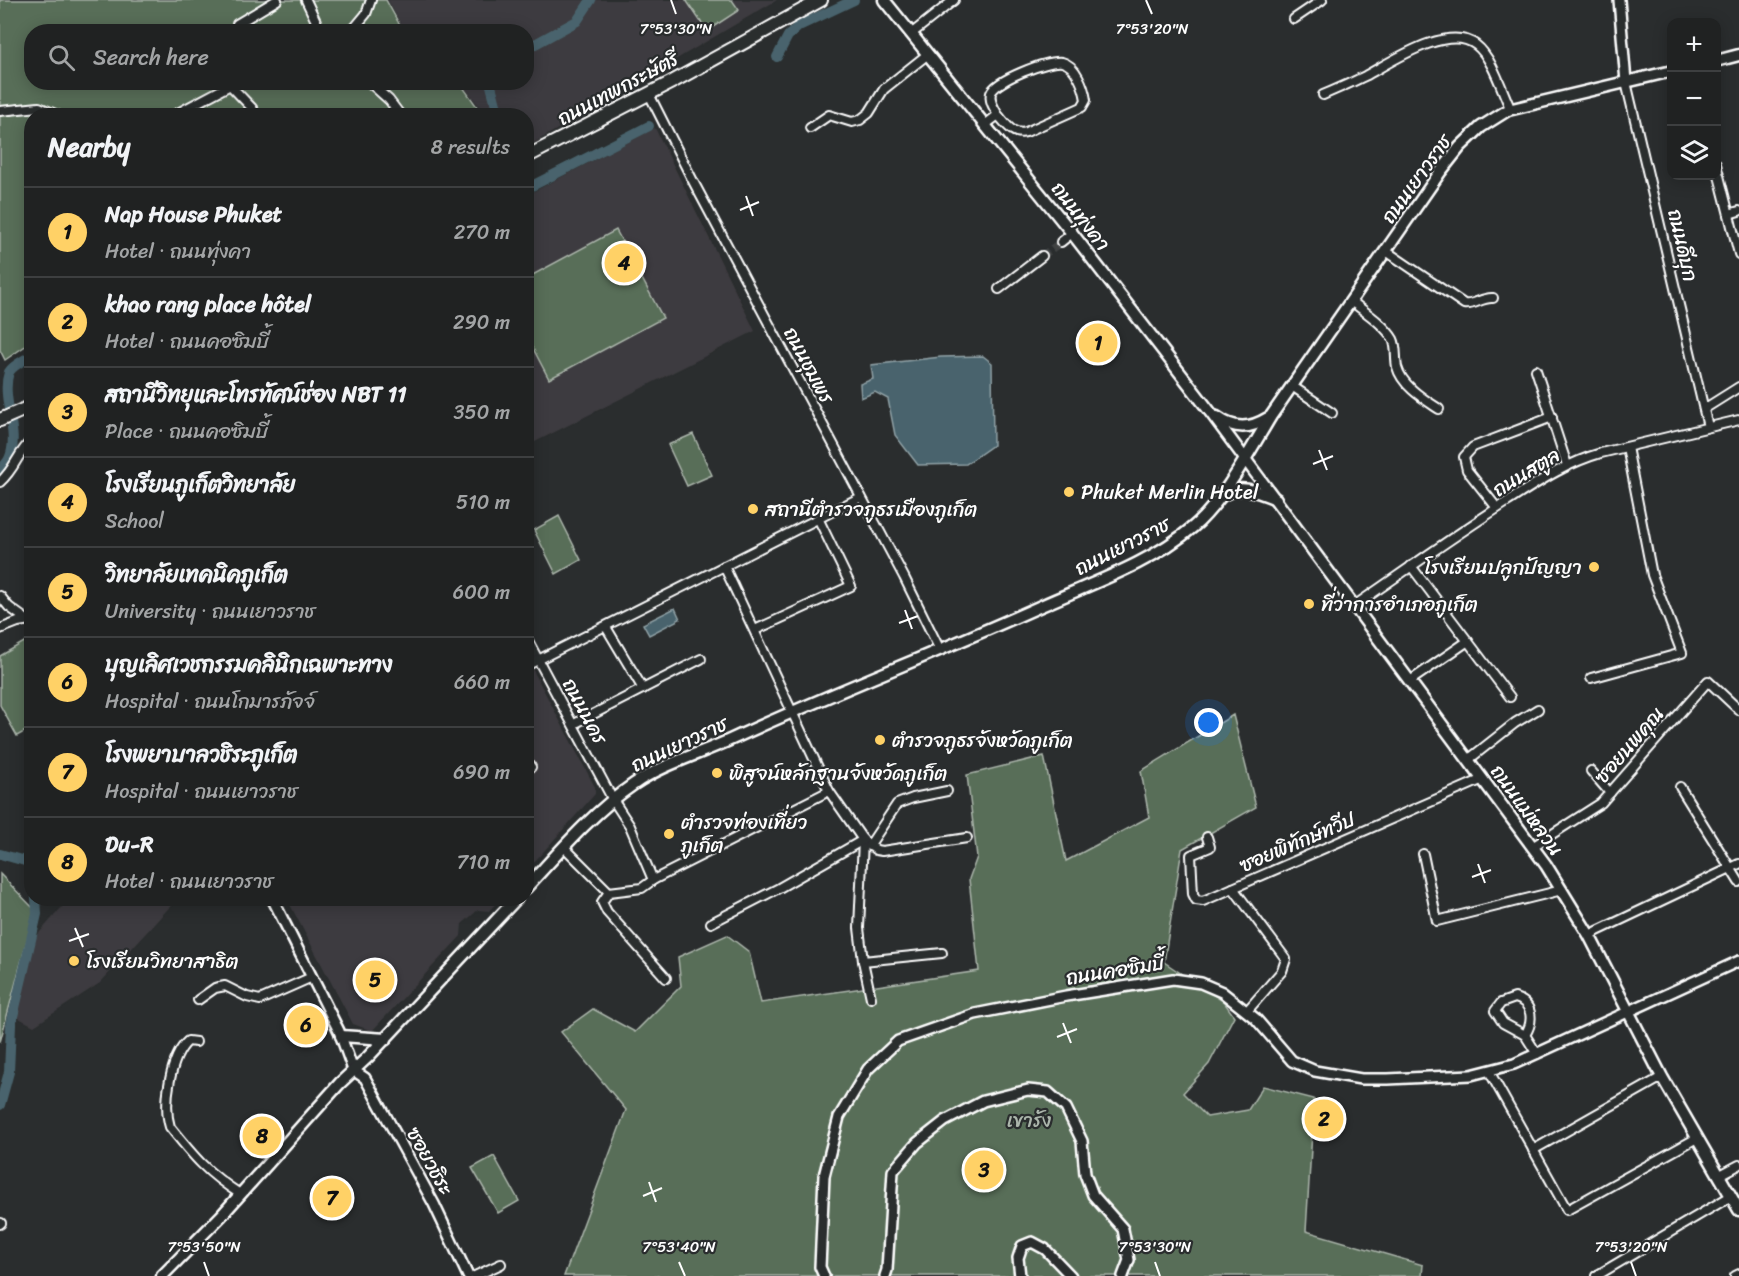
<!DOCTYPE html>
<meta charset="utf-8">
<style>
:root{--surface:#202222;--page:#2d2f2f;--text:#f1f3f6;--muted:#a2a4a5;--line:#3d3f40;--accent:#ffd166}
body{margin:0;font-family:Sriracha,"Playpen Sans Thai",sans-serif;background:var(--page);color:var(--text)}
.controls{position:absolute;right:18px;top:18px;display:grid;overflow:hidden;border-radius:12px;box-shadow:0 3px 15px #0003}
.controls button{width:54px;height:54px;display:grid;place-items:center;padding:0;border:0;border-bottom:2px solid var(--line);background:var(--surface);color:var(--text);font:30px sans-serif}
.you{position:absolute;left:1209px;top:723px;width:21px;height:21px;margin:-15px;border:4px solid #fff;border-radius:50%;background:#1a73e8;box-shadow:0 0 0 9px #1a73e833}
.badge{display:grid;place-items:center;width:39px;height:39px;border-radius:50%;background:var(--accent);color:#111;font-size:20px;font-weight:700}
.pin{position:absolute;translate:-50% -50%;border:3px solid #fff;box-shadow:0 2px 6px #0006}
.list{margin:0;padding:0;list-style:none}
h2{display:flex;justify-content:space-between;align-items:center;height:78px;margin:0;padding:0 24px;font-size:26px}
h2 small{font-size:20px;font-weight:400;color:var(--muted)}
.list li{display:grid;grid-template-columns:39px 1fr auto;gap:18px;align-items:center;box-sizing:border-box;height:90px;padding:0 24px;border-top:2px solid var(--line)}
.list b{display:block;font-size:22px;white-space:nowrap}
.list p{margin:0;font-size:20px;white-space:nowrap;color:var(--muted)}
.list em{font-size:20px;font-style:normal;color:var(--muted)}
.icon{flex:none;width:33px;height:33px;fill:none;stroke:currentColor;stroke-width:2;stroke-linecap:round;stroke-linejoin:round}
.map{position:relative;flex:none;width:1739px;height:1276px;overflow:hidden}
.search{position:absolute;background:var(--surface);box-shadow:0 3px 15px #0003;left:24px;top:24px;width:510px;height:66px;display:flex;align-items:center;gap:15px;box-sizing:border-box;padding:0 21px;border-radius:24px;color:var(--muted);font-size:22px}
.panel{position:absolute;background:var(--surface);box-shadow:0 3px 15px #0003;left:24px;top:108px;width:510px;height:798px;border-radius:24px}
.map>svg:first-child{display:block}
</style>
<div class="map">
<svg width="1739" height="1276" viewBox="0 0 1739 1276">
<rect width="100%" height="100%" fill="#2a2d2e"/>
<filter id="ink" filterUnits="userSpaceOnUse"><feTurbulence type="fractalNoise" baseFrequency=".0167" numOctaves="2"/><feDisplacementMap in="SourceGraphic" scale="12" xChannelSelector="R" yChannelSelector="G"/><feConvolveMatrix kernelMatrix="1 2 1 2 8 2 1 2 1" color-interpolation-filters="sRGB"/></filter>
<g filter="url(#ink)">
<!-- built -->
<g fill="#3d3b3f">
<polygon points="388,0 777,0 527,147 526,116 486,115 461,83 526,82 526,32 404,31"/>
<polygon points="655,128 755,331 527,446 527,195"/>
<polygon points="526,657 595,787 595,794 527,870"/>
<polygon points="69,899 177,899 100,983 34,1026 15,1016 33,940"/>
<polygon points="287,899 500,899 489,911 478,910 462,924 461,936 372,1031 353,1024"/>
</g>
<!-- green -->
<g fill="#596e59" stroke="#acb6ac" stroke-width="1.5">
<polygon points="0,0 386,0 403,31 32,32 32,82 458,83 463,87 483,115 32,116 31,342 5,360 0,350"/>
<polygon points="686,0 732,0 739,10 707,31"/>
<polygon points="616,230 663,318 549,379 527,337 527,278"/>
<polygon points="693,434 712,475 687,486 668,445"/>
<polygon points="559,516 581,560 556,574 534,530"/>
<polygon points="31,638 31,728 17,736 0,705 0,656"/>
<polygon points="1233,715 1256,807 1182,849 1164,962 1224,1002 1234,1016 1209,1064 1183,1093 1207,1117 1248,1110 1263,1086 1314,1099 1306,1231 1423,1265 1422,1276 564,1276 626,1110 561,1032 593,1009 635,1032 681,986 678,957 727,935 749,952 761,1003 979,971 969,879 977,857 967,775 1044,756 1066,861 1149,817 1141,771"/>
<polygon points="0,874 35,910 0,1042"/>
<polygon points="494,1156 519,1201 498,1213 472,1168"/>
</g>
<!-- water -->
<g fill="#48646d" stroke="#91a2a7" stroke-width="1.5">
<polygon points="983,356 992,363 993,445 966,464 918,465 895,435 888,399 875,392 861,398 860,384 873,379 871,365 941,357"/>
<polygon points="675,608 680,619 649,635 643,624"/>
</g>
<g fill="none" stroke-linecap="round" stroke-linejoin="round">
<!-- canal -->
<g stroke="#48646d" stroke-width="10">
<polyline points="526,49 577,21 591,0"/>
<polyline points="777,57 788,36 799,26 854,0"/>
<polyline points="490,82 499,116"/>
<polyline points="526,189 649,126"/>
<path d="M0 470C3 467 7 463 9 459 21 433 0 399 9 372 13 365 25 360 32 355"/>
<polyline points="0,854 32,863"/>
<polyline points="0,1105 9,1072 11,1025 37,914 36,898"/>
</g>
<!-- minor-tunnel -->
<polyline stroke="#3f4243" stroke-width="8" stroke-dasharray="8 4" stroke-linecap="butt" points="1042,256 1061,242"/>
<defs>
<g id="minor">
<polyline points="306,0 321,32"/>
<polyline points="1294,19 1322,0"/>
<polyline points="237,24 277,0"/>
<polyline points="351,32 366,14 371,0"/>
<polyline points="911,34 954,0"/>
<polyline points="369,82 389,100 401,116"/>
<polyline points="1626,82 1708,427"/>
<polyline points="230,85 252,108 257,116"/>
<polyline points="649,94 694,183 904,577 940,650"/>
<path d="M1323 95C1337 89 1351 83 1365 76 1391 62 1448 23 1476 45 1492 57 1502 91 1511 110"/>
<polyline points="0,111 39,107 60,116"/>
<polyline points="172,116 236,82"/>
<path d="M985 125 998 115C1006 124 1013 136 1026 132L1082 107 1086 100C1084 87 1076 65 1062 62 1048 60 995 80 991 93 989 101 994 108 998 115"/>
<polyline points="810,128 829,115 852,122 860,120 869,113 884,89 928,54"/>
<polyline points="1716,164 1739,254"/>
<polyline points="1729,214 1739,211"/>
<polyline points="1061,242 1072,233"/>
<path d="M1386 251 1464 304C1474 306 1482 297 1493 298"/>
<polyline points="999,289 1042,256"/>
<path d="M1351 301C1365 312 1384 324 1393 339 1397 347 1395 358 1397 367 1402 386 1424 399 1439 409"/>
<polyline points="1536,370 1567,465"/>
<polyline points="1292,386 1332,413"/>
<polyline points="1704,409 1739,387"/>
<path d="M0 482C16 468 17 453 32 440"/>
<polyline points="1497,508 1467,470 1464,457 1473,447 1552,417"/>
<polyline points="724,566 829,791 863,840 876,850 882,851 967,838"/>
<polyline points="1411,566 1510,697"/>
<polyline points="0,596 9,607 27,620"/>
<path d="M1354 606C1405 571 1455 535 1507 502 1538 482 1566 463 1601 453L1739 420"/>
<polyline points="606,627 643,689"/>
<polyline points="0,629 18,622 30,620"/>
<polyline points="755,630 851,586 818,518"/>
<polyline points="526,637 613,800 630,826 653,880"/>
<polyline points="526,666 861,497"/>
<polyline points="1591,678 1682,653 1652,575 1627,447"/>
<polyline points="1410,681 1468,641"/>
<polyline points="574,724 701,659"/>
<polyline points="526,760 531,767"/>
<polyline points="1468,760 1515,723 1538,709"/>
<polyline points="1591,771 1610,793"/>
<polyline points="1680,787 1739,882"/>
<polyline points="1207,837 1210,847 1191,855 1193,894 1196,900 1203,901 1233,888"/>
<polyline points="863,840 859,928 863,961 871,998"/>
<polyline points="869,846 897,804 913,798 947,791"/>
<polyline points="564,847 609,892 602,902 607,912 666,978"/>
<polyline points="1532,847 1601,803 1708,681 1739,710"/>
<polyline points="1423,854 1437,921 1562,890"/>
<polyline points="609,892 642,888 653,880 829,791"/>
<polyline points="711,923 779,888 863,840"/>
<polyline points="1589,935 1739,864"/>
<polyline points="863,961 942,953"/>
<path d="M1515 998C1533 1003 1534 1021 1525 1035L1503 1023 1495 1011 1501 1003Z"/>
<polyline points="198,1000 215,988 225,986 247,997 260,1000 312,977"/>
<polyline points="1247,1011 1282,971 1286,959 1233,888 1483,779"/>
<polyline points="1525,1035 1537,1054"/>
<path d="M196 1042 188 1041C170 1057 163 1104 170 1127 194 1157 207 1173 240 1194"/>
<polyline points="1489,1071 1567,1210 1697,1138"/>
<polyline points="1533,1150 1662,1077"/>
<polyline points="1720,1175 1739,1165"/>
<polyline points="0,1224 1,1223"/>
<polyline points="475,1276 501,1264"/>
<polyline points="1596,1276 1731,1196"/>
<polyline points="1735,1276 1739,1274"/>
</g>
<g id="tertiary">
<polyline points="1619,0 1626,82"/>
<polyline points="272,898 339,1031 353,1070 365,1078 434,1204 468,1276"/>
<polyline points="824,1276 820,1267 824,1176 839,1117 868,1069 898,1041 975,1014 1066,996 1173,979 1201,983 1222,992 1256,1019 1292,1061 1315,1071 1361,1079 1388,1079 1471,1075 1514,1064 1739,961"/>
<polyline points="885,1276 887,1270 893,1171 917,1143 945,1121 983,1101 1028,1090 1048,1092 1066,1108 1082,1141 1085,1174 1093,1195 1123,1229 1129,1260 1123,1276"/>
<polyline points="1020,1276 1018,1258 1022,1246 1032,1242 1045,1249 1071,1276"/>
</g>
<g id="secondary">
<polyline points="884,0 1072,233 1211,413 1546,865 1589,935 1662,1077 1739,1210"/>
<polyline points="1716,61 1739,55"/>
<path d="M1217 417C1235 430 1250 429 1268 418"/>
<path d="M1220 497C1238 483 1257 491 1276 499"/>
<path d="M526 888C559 852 593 812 634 784 663 764 700 754 732 739 834 692 939 652 1041 606 1092 583 1150 564 1193 527 1222 503 1251 449 1271 416L1441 171 1460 147 1481 127 1508 110 1672 71"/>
<polyline points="341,1036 386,1039"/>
<polyline points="162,1276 221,1216 340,1083 368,1057 517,898"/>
</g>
<g id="primary">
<polyline points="526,157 672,82 821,0"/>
<polyline points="0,420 32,406"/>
</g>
</defs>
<!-- minor casing -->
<use href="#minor" stroke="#fff" stroke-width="12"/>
<!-- tertiary casing -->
<use href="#tertiary" stroke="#fff" stroke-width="14"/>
<!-- secondary casing -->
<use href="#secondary" stroke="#fff" stroke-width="15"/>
<!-- primary casing -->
<use href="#primary" stroke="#fff" stroke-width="16"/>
<!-- minor -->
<use href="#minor" stroke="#2a2d2e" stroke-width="8"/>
<!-- tertiary -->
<use href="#tertiary" stroke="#2a2d2e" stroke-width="9"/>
<!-- secondary -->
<use href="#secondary" stroke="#2a2d2e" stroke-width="10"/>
<!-- primary -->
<use href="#primary" stroke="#2a2d2e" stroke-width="12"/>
</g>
</g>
<!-- ticks -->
<path fill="none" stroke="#fff" stroke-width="2" d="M671 0 676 14M1146 0 1152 14M746 196 753 216M740 210 759 202M1319 450 1327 470M1313 464 1333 456M905 610 912 629M899 623 918 616M1478 864 1485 883M1472 877 1491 870M75 928 83 947M69 941 89 934M1063 1023 1071 1043M1057 1037 1077 1029M649 1182 656 1202M643 1196 662 1188M204 1262 209 1276M679 1262 685 1276M1155 1262 1160 1276M1631 1262 1636 1276"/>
<!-- markers -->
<g fill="#ffd166" stroke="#2a2d2e" stroke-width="2">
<circle cx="1069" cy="492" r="6"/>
<circle cx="753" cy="509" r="6"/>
<circle cx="1594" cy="567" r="6"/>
<circle cx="1309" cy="604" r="6"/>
<circle cx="880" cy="740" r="6"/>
<circle cx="717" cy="773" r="6"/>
<circle cx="669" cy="834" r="6"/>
<circle cx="74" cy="961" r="6"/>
</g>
<g text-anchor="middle" stroke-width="4.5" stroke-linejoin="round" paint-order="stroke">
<!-- street labels -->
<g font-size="20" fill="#fff" stroke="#2a2d2e">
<text transform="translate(618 88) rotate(-28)" y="7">ถนนเทพกระษัตรี</text>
<text transform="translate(1416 179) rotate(-54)" y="7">ถนนเยาวราช</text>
<text transform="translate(1081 216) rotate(52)" y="7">ถนนทุ่งคา</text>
<text transform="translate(1683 245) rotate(77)" y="7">ถนนดีบุก</text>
<text transform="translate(809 365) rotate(62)" y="7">ถนนชุมพร</text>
<text transform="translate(1526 472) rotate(-31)" y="7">ถนนสตูล</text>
<text transform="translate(1122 546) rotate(-27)" y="7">ถนนเยาวราช</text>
<text transform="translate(585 711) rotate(62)" y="7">ถนนนคร</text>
<text transform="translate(679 744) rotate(-25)" y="7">ถนนเยาวราช</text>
<text transform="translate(1629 745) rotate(-49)" y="7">ซอยนพคุณ</text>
<text transform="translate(1527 810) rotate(54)" y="7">ถนนแม่หลวน</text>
<text transform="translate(1297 842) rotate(-23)" y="7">ซอยพิทักษ์ทวีป</text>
<text transform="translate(1115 970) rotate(-9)" y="7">ถนนคอซิมบี้</text>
<text transform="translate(430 1161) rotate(61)" y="7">ซอยวชิระ</text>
</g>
<!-- poi labels -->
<g font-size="20" fill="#fff" stroke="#2a2d2e" text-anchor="start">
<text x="1081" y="499">Phuket Merlin Hotel</text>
<text x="765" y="516">สถานีตำรวจภูธรเมืองภูเก็ต</text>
<text x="1582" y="574" text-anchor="end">โรงเรียนปลูกปัญญา</text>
<text x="1321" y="611">ที่ว่าการอำเภอภูเก็ต</text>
<text x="892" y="747">ตำรวจภูธรจังหวัดภูเก็ต</text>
<text x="729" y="780">พิสูจน์หลักฐานจังหวัดภูเก็ต</text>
<text x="681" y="829">ตำรวจท่องเที่ยว<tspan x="681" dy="23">ภูเก็ต</tspan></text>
<text x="86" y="968">โรงเรียนวิทยาสาธิต</text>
</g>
<!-- park labels -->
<g font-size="20" fill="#acb6ac" stroke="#2a2d2e">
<text x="1029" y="1127">เขารัง</text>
</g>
</g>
<g font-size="15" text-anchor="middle" fill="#fff" stroke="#2a2d2e" stroke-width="4.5" stroke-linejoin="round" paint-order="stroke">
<text x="676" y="34">7°53'30"N</text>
<text x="1152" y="34">7°53'20"N</text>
<text x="204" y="1252">7°53'50"N</text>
<text x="679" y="1252">7°53'40"N</text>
<text x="1155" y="1252">7°53'30"N</text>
<text x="1631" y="1252">7°53'20"N</text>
</g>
</svg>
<div class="controls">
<button>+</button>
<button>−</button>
<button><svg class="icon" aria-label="layers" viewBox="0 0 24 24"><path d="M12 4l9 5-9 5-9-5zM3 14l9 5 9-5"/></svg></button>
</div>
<div class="you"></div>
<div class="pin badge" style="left:1098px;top:343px">1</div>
<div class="pin badge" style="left:1324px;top:1119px">2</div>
<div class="pin badge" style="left:984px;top:1170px">3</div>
<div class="pin badge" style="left:624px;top:263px">4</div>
<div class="pin badge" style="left:375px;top:980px">5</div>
<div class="pin badge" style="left:306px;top:1025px">6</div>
<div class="pin badge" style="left:332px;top:1198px">7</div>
<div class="pin badge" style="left:262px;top:1136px">8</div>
<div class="search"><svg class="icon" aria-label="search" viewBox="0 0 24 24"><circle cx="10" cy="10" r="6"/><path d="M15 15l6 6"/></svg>Search here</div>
<section class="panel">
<h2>Nearby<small>8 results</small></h2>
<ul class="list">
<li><span class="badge">1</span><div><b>Nap House Phuket</b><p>Hotel · ถนนทุ่งคา</p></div><em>270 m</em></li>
<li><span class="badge">2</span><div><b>khao rang place hôtel</b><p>Hotel · ถนนคอซิมบี้</p></div><em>290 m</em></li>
<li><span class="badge">3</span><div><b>สถานีวิทยุและโทรทัศน์ช่อง NBT 11</b><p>Place · ถนนคอซิมบี้</p></div><em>350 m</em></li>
<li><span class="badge">4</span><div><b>โรงเรียนภูเก็ตวิทยาลัย</b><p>School</p></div><em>510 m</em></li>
<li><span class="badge">5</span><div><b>วิทยาลัยเทคนิคภูเก็ต</b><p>University · ถนนเยาวราช</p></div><em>600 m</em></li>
<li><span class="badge">6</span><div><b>บุญเลิศเวชกรรมคลินิกเฉพาะทาง</b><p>Hospital · ถนนโกมารภัจจ์</p></div><em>660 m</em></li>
<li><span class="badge">7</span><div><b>โรงพยาบาลวชิระภูเก็ต</b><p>Hospital · ถนนเยาวราช</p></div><em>690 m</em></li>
<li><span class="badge">8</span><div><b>Du-R</b><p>Hotel · ถนนเยาวราช</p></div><em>710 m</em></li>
</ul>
</section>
</div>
